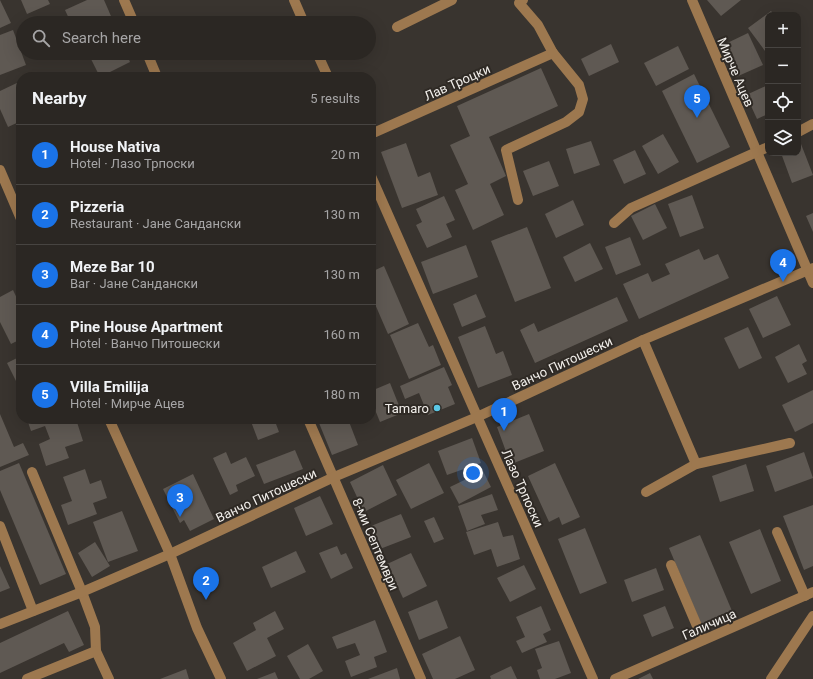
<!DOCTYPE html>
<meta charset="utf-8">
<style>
:root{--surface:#2b2723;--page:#373330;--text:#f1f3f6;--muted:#a6a5a6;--line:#474441;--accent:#1a73e8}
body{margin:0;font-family:Roboto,sans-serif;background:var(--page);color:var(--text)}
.controls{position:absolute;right:12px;top:12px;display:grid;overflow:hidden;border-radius:8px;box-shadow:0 4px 16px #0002}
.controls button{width:36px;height:36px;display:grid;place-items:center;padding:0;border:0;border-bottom:1px solid var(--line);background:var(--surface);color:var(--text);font:20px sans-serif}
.you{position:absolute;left:473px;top:473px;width:14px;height:14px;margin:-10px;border:3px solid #fff;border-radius:50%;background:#1a73e8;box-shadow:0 0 0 6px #1a73e833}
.badge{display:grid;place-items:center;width:26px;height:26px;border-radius:50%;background:var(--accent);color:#fff;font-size:13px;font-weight:700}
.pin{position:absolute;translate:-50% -33px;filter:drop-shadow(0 1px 2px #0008)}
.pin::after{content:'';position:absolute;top:21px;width:14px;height:12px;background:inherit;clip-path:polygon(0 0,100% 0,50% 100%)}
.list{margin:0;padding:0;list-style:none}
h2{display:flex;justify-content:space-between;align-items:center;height:52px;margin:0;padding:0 16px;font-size:17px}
h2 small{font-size:13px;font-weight:400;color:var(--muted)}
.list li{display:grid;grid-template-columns:26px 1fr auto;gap:12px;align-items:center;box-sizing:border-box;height:60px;padding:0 16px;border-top:1px solid var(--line)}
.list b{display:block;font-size:15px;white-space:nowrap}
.list p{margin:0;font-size:13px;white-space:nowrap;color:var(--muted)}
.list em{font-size:13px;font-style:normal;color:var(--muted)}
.icon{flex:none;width:22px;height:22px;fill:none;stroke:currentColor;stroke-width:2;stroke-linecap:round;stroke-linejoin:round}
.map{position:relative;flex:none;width:813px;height:679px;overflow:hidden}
.search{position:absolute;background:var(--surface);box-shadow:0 4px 16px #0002;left:16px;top:16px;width:360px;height:44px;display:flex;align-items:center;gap:10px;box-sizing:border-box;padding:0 14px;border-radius:22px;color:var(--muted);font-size:15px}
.panel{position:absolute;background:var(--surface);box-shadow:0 4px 16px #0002;left:16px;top:72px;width:360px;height:352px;border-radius:16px}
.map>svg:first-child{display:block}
</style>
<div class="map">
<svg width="813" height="679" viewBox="0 0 813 679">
<rect width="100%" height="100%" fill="#39342f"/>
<!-- building -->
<g fill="#5f5953">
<polygon points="0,0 11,23 0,28"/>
<polygon points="21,0 48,0 50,4 27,14"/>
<polygon points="87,0 104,0 114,23 71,23 65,10"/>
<polygon points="707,0 741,0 721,16"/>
<polygon points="771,11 774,15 768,15 768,55 748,28"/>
<polygon points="13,30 26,65 0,75 0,35"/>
<polygon points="748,33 763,65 736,77 721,46"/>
<polygon points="611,44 619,62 589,76 581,59"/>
<polygon points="678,46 689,69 656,86 644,63"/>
<polygon points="88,53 126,53 130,62 100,77"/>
<polygon points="541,68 558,106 489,137 506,176 490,184 504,215 473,230 455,190 468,184 450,145 470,136 457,106"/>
<polygon points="694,74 730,147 697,163 662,91"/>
<polygon points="21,81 21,121 8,127 0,109 0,91"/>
<polygon points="768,85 768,114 757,119 746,95"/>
<polygon points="663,134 679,162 658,174 642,146"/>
<polygon points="591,141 600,165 574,174 566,149"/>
<polygon points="406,143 418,177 430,172 438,195 402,208 381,152"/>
<polygon points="801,144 813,175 792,183 781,153 798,153 798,145"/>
<polygon points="635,150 646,174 624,184 613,160"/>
<polygon points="549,161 559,186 533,196 523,171"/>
<polygon points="692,195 704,228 680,237 668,204"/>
<polygon points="444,196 455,220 446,224 452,237 427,248 416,225 422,222 416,209"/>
<polygon points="573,200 584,225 556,238 545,214"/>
<polygon points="655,204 667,228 643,240 631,216"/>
<polygon points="813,213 813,232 806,216"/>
<polygon points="527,227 551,288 515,302 491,241"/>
<polygon points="630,237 641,265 616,275 605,247"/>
<polygon points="590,243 603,269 575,282 563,257"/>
<polygon points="466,245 478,277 433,294 421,262"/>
<polygon points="699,249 704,260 718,254 729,278 639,319 623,284 648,273 652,282 670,274 665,264"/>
<polygon points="384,266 409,324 388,334 371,295 371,272"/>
<polygon points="13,290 21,307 21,339 11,344 0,322 0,297"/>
<polygon points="476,294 486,317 462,327 453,304"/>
<polygon points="777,296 791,325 763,338 749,309"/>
<polygon points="617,297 628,321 535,363 520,330 534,323 538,332"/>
<polygon points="418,323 429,347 433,345 441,365 409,379 390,335"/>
<polygon points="485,326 496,354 503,351 512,375 478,388 458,337"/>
<polygon points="748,327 762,358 739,369 724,338"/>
<polygon points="799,344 807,361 802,364 807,374 788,383 775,357"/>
<polygon points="21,356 21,391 7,363"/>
<polygon points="444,367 452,385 448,387 455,404 428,415 419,393 405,399 400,386"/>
<polygon points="390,383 402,413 380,422 371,400 371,391"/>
<polygon points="813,390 813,423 795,432 782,405"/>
<polygon points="0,414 14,447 23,443 29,455 0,467"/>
<polygon points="529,414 544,451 514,463 511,456 508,457 497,427"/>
<polygon points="27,419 76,419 83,441 65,447 69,458 46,466 39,444 50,439 45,426 31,431"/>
<polygon points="250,419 288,419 276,424 279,432 258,440"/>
<polygon points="329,419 348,419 358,445 332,455 319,423"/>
<polygon points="472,438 481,463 447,475 438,451"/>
<polygon points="295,450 303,469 264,484 256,465"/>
<polygon points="226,452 231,464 246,457 255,476 236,485 238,491 230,495 213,458"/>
<polygon points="804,452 813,478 775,492 766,466"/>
<polygon points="19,463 66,574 40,585 0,490 0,471"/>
<polygon points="429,463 444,493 411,509 396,480"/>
<polygon points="555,463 580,517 562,525 559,517 549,522 528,476"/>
<polygon points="746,464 754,491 720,502 712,476"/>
<polygon points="383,465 397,495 364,512 350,482"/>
<polygon points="85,469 90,484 101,480 107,498 93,503 97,514 68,525 61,505 72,501 63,477"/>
<polygon points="483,471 491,487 459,504 450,487"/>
<polygon points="193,474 214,519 190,531 184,520 180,523 163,489"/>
<polygon points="492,494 498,510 481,515 485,524 467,531 458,506"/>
<polygon points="320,496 333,524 306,536 294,508"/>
<polygon points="813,505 813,566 804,570 783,516"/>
<polygon points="122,511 138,551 108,562 93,522"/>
<polygon points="401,514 411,537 380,549 371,526"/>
<polygon points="434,517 444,539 434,543 424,521"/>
<polygon points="498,522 503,537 513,535 520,559 497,567 491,549 474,555 466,532"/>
<polygon points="585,528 607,583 580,594 558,539"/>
<polygon points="760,529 781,581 751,594 729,542"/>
<polygon points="700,535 732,611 701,624 669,548"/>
<polygon points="95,542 110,566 92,577 78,553"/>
<polygon points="337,546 341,555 346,553 353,568 331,579 319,553"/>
<polygon points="296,551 306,572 271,588 262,567"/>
<polygon points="411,553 427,586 403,598 387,564"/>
<polygon points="524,565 536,589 510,602 497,578"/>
<polygon points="0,566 10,588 0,592"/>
<polygon points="656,568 664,590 632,602 624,580"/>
<polygon points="437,600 448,628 419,640 408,612"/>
<polygon points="541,606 551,630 543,634 547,642 522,653 516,641 525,637 516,617"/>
<polygon points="665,606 674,628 652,637 643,615"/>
<polygon points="68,611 84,645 69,652 64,643 0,673 0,643"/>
<polygon points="275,611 284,629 267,638 276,656 247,671 233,643 256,630 253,623"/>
<polygon points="375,620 387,652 374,657 377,667 351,677 345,661 360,655 355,643 337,649 332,637"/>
<polygon points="460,636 475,670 455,679 433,679 422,654"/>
<polygon points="559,641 571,673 555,679 540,679 537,670 542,668 535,649"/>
<polygon points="308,644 323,671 309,679 300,679 287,656"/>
<polygon points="511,666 517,679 491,679 490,676"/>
<polygon points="397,668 400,679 368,679"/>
<polygon points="186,669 189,679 160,679"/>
<polygon points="275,672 278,679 257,679"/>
<polygon points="650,673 653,679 638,679"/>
</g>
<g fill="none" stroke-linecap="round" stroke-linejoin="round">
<!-- minor -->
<g stroke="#9d784f" stroke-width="10">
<polyline points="124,0 134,23"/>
<polyline points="294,0 304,23"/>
<polyline points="692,0 813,283"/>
<polyline points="397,27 452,0"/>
<polyline points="147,53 157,77"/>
<polyline points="317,53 328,77"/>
<polyline points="798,132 813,124"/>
<polyline points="371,134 553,53"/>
<polyline points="0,170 21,219"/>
<polyline points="371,176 593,679"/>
<polyline points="518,200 506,150 566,122 579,112 583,99 579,85 553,53 538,25 519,3 523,0"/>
<polyline points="614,223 631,208 768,147"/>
<polyline points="643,340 696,464 646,492"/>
<polyline points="109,419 170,554 197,628 221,679"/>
<polyline points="308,419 421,679"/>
<polyline points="696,464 790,443"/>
<polyline points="32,472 82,592 95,627 96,651 109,679"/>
<polyline points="0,526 33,611"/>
<polyline points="777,532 805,596"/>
<polyline points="671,565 703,640"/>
<polyline points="0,624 82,592 170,554 334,477 477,417 643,340 813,268"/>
<polyline points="27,679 96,651"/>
<polyline points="615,679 813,592"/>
<polyline points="771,679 813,616"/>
</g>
</g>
<!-- markers -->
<circle fill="#5bc8e6" stroke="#2f2a25" stroke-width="1.5" cx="437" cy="408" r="4"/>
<g text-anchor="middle" stroke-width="4" stroke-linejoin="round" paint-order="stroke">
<!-- street labels -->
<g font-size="13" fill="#f2efeb" stroke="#2f2a25">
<text transform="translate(736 72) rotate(67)" y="5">Мирче Ацев</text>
<text transform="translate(457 82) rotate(-24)" y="5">Лав Троцки</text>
<text transform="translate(562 363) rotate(-25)" y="5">Ванчо Питошески</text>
<text transform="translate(523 488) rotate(66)" y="5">Лазо Трпоски</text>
<text transform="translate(266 495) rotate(-25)" y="5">Ванчо Питошески</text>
<text transform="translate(376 544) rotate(67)" y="5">8-ми Септември</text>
<text transform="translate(709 624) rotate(-24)" y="5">Галичица</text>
</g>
<!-- poi labels -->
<g font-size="13" fill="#f2efeb" stroke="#2f2a25" text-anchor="end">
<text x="429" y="413">Tamaro</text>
</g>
</g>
</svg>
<div class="controls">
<button>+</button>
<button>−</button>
<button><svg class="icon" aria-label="locate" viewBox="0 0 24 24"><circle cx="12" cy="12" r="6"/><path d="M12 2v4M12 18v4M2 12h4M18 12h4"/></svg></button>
<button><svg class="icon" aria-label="layers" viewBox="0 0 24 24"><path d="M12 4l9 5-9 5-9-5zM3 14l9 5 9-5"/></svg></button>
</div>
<div class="you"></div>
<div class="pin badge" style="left:504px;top:431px">1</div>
<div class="pin badge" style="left:206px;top:600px">2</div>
<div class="pin badge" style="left:180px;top:517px">3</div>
<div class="pin badge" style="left:783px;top:282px">4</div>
<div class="pin badge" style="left:697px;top:118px">5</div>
<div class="search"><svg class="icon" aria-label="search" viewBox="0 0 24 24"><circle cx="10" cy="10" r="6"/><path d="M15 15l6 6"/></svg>Search here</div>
<section class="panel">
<h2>Nearby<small>5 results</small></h2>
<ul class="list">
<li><span class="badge">1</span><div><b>House Nativa</b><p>Hotel · Лазо Трпоски</p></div><em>20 m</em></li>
<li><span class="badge">2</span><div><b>Pizzeria</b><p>Restaurant · Јане Сандански</p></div><em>130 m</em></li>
<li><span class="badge">3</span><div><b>Meze Bar 10</b><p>Bar · Јане Сандански</p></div><em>130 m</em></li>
<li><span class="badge">4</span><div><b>Pine House Apartment</b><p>Hotel · Ванчо Питошески</p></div><em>160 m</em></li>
<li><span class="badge">5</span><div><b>Villa Emilija</b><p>Hotel · Мирче Ацев</p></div><em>180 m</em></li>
</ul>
</section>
</div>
